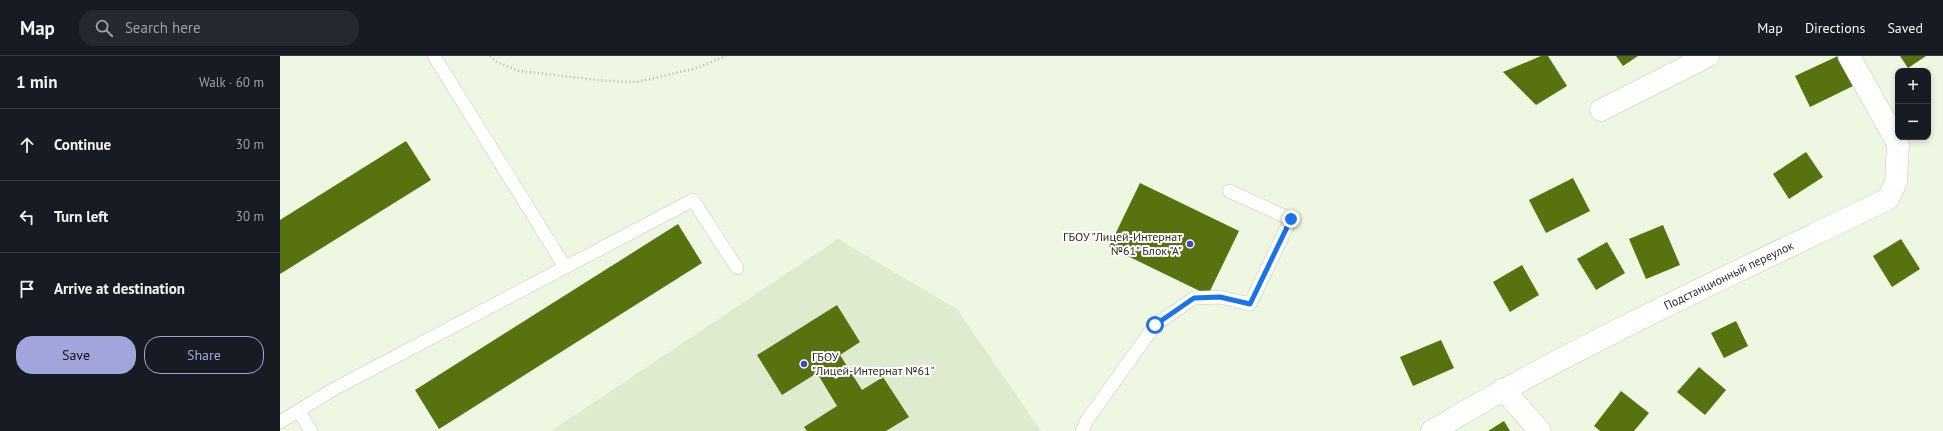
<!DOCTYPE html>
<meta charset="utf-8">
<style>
:root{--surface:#171b24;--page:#242831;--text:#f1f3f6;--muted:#9ea1a6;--line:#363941;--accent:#a1a5db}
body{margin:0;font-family:"PT Sans",sans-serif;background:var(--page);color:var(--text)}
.controls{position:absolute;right:12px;top:12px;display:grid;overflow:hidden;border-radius:8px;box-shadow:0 2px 6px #0003}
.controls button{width:36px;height:36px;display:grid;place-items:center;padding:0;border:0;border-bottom:1px solid var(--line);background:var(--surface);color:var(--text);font:20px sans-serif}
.stop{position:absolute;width:12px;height:12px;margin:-9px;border:3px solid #1a73e8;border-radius:50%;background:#fff}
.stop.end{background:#1a73e8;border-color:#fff;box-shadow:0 1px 4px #0008}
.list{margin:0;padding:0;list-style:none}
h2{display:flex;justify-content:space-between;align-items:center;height:52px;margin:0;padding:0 16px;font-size:17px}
h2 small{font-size:13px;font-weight:400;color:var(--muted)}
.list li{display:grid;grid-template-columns:26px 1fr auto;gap:12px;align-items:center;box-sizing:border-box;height:72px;padding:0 16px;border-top:1px solid var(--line)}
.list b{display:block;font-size:15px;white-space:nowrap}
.list em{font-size:13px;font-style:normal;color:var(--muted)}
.actions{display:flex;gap:8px;padding:12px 16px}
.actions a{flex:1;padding:9px 0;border:1px solid var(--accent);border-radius:16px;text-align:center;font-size:14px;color:var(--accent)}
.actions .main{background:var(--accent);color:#111}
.icon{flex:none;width:22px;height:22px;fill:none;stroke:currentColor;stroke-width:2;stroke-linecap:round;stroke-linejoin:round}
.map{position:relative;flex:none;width:1663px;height:375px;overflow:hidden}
header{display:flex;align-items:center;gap:24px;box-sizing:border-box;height:56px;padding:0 20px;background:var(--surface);border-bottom:1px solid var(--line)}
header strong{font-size:19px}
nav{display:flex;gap:22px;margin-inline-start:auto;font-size:14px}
.search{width:280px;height:36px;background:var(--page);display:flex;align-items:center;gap:10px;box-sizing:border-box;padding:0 14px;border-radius:16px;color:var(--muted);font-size:15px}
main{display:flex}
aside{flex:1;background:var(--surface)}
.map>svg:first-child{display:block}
</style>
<header>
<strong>Map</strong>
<div class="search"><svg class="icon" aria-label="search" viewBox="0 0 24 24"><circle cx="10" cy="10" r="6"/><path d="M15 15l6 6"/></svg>Search here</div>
<nav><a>Map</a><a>Directions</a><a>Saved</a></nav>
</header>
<main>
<aside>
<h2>1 min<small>Walk · 60 m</small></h2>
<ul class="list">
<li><svg class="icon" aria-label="ahead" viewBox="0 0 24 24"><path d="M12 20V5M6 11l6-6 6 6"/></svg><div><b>Continue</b></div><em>30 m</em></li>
<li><svg class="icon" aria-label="left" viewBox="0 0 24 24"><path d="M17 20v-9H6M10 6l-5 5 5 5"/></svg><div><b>Turn left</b></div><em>30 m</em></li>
<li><svg class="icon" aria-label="arrive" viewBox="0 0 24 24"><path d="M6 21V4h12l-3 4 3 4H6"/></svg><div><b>Arrive at destination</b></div></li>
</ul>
<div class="actions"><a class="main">Save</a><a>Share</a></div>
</aside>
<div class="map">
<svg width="1663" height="375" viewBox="0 0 1663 375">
<rect width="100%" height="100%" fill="#eef7e1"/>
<!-- built -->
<polygon fill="#dfebcf" points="558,183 677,253 761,375 271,375"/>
<!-- building -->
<g fill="#57720e">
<polygon points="1261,0 1268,0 1287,30 1256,49 1223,16"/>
<polygon points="1336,0 1358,0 1343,10"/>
<polygon points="1558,0 1573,30 1530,51 1515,20"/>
<polygon points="1620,0 1646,0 1628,12"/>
<polygon points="126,85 151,124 0,218 0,164"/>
<polygon points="1526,96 1543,121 1509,143 1493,118"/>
<polygon points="1293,122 1310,155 1266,177 1249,144"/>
<polygon points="860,127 959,175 928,239 829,191"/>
<polygon points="398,168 422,207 159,373 135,334"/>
<polygon points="1383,169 1400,209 1366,223 1349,183"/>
<polygon points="1621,183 1640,213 1612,231 1593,200"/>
<polygon points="1327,186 1345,217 1316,234 1297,203"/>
<polygon points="1242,209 1259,239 1230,256 1213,226"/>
<polygon points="557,249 580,286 560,299 582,334 603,321 629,361 606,375 527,375 524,371 557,350 537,317 502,339 477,299"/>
<polygon points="1456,265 1468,290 1444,302 1431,277"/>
<polygon points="1161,284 1174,312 1133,330 1120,301"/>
<polygon points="1419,311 1446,334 1425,359 1397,336"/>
<polygon points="1341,335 1369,357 1354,375 1320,375 1314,370"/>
<polygon points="1224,365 1230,375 1208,375"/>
</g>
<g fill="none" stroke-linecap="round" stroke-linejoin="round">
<defs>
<g id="service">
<polyline points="154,0 285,211"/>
<polyline points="19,355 31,375"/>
<polyline points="0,366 54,333 413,144 457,212"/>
<polyline points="802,375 807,364 875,269 914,242 940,241 970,248 1011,163 949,135"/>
</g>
<g id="minor">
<polyline points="1321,54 1428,0"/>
<polyline points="1223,333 1260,375"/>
<path id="s1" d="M1152 375C1299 288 1455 217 1608 143L1616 126 1618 88 1569 0"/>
</g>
</defs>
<!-- service casing -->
<use href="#service" stroke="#c3cbb6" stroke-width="14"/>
<!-- minor casing -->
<use href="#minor" stroke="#c3cbb6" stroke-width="23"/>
<!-- path -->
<polyline stroke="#b0b7a6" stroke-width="2.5" stroke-dasharray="1 3" stroke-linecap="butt" points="210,0 217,6 239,15 327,25 357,26 417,12 446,0"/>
<!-- service -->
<use href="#service" stroke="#fff" stroke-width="13"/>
<!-- minor -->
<use href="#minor" stroke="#fff" stroke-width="22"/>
</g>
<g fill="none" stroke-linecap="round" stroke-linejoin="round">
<!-- route -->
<polyline stroke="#1a73e8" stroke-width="5" points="875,269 914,242 940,241 970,248 1011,163"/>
</g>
<!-- markers -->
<g fill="#4046bb" stroke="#fff" stroke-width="1.5">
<circle cx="910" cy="188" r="4"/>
<circle cx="524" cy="308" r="4"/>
</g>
<g text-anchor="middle" stroke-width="4" stroke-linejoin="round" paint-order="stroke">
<!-- poi labels -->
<g font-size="12" fill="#2a2d25" stroke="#fff" text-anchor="end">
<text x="902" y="185">ГБОУ "Лицей-Интернат<tspan x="902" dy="14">№61" Блок "А"</tspan></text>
<text x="532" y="305" text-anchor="start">ГБОУ<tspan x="532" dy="14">"Лицей-Интернат №61"</tspan></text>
</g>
<!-- street labels -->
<g font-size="12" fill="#2a2d25" stroke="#fff">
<text dy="4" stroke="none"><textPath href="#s1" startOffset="335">Подстанционный переулок</textPath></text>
</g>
</g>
</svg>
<div class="controls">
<button>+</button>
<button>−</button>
</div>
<div class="stop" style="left:875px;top:269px"></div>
<div class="stop end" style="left:1011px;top:163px"></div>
</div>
</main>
